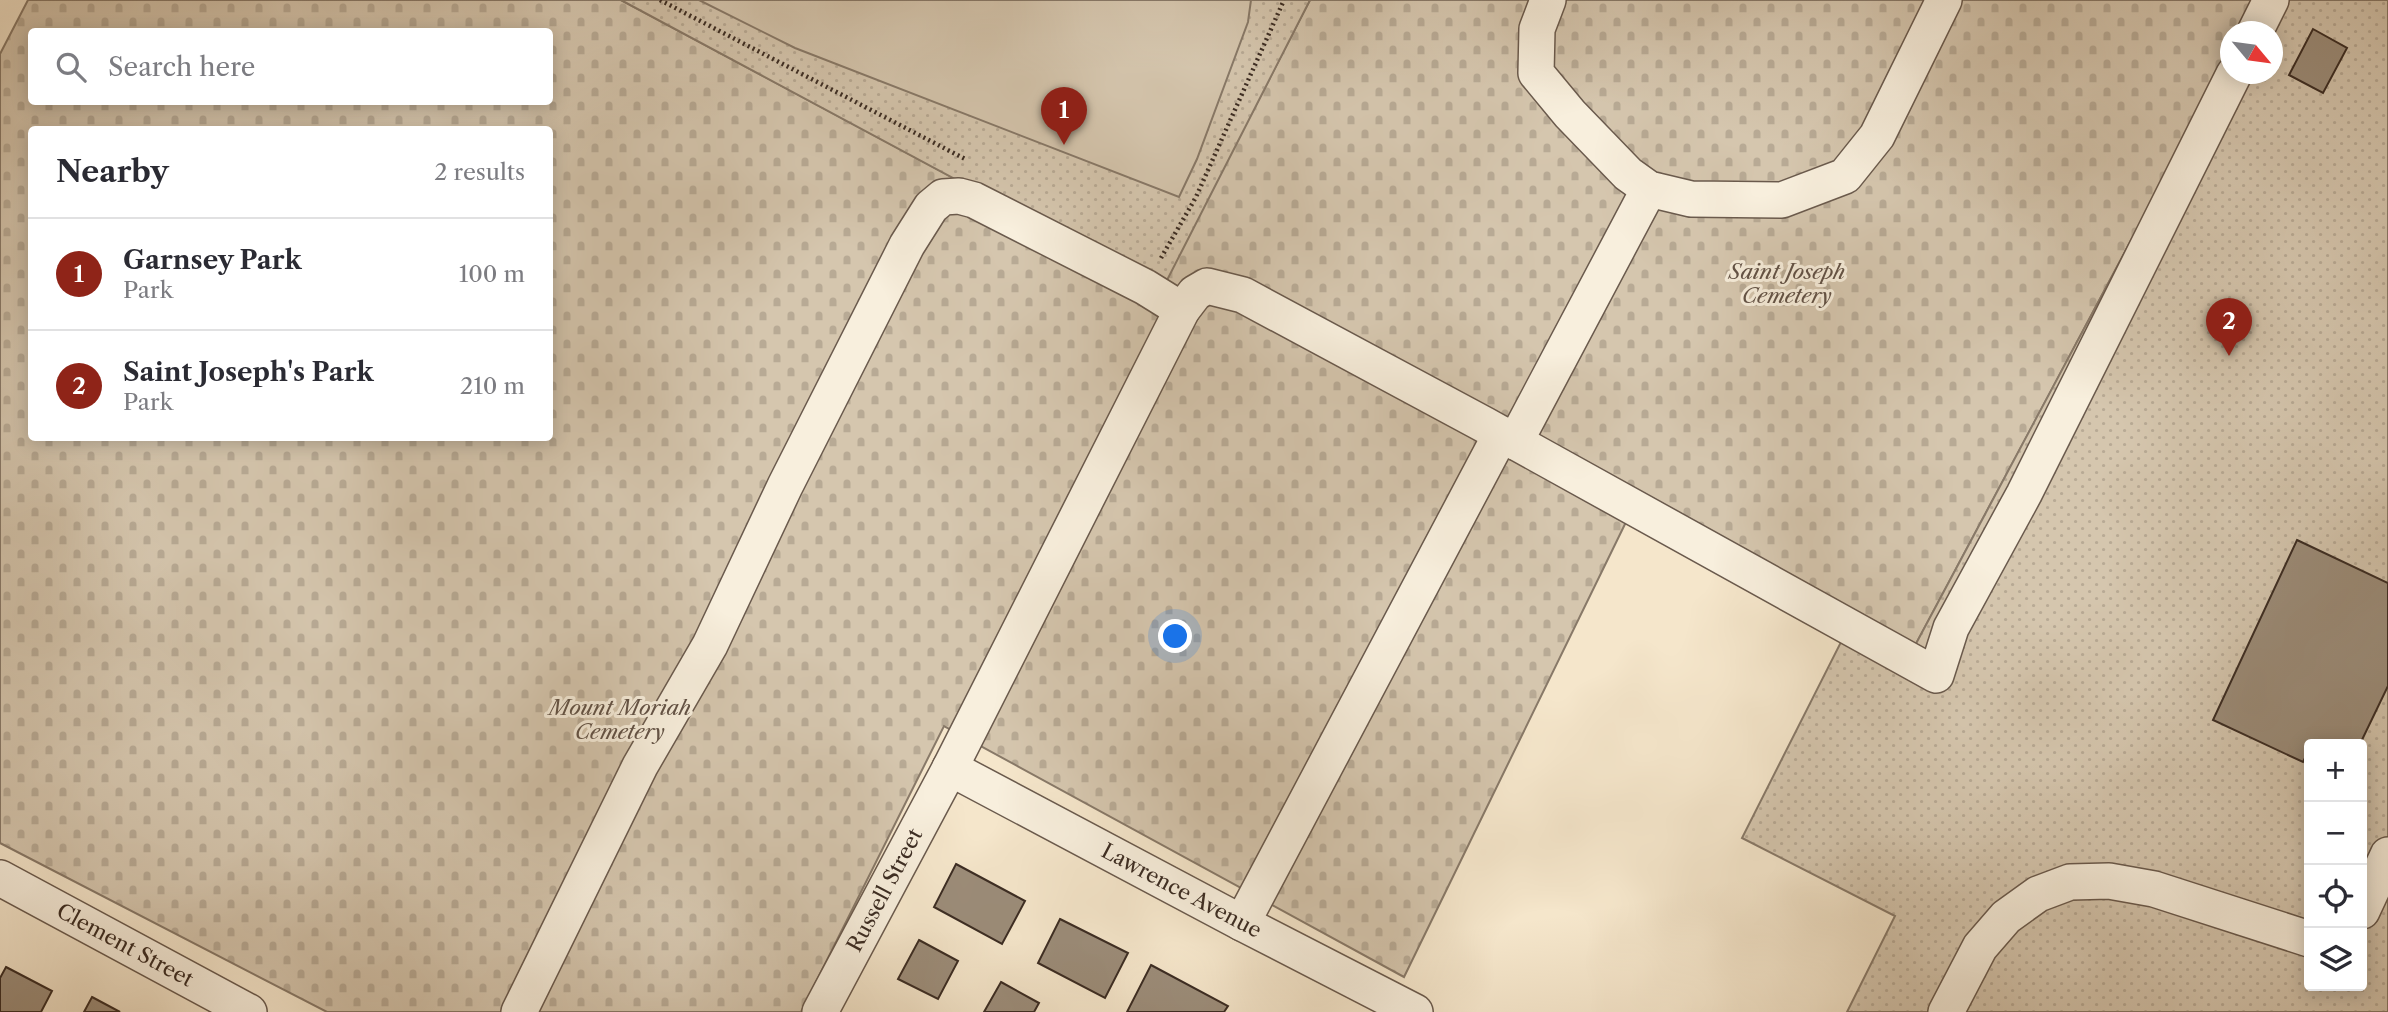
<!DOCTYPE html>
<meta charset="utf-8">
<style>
:root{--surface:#fff;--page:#f7f7f7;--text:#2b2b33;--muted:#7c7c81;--line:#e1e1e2;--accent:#8f2418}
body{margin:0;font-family:"Libre Caslon Text",serif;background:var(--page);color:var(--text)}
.controls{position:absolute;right:21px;bottom:21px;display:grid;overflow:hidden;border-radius:7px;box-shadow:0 4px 18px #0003}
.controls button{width:63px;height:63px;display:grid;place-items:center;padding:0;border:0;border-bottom:2px solid var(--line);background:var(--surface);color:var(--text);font:35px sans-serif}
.compass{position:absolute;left:2220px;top:21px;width:63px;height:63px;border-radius:50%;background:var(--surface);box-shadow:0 4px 18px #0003;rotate:119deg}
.you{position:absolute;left:1176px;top:637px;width:24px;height:24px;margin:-18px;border:5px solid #fff;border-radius:50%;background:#1a73e8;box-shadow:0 0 0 10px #1a73e833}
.badge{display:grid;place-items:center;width:46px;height:46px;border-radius:50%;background:var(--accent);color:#fff;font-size:23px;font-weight:700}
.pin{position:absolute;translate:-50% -58px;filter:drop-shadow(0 2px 4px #0008)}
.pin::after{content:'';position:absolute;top:37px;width:24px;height:21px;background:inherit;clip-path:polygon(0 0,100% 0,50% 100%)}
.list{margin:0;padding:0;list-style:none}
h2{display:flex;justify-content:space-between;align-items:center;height:91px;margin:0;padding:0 28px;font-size:30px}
h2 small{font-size:23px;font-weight:400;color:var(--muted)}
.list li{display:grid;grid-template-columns:46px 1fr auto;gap:21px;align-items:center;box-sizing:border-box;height:112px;padding:0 28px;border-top:2px solid var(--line)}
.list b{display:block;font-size:26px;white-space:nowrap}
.list p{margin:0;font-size:23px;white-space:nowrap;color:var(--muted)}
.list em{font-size:23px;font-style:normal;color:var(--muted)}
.icon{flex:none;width:38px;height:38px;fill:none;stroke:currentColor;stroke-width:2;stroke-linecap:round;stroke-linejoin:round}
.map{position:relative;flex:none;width:2388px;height:1012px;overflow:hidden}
.search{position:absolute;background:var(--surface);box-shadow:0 4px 18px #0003;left:28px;top:28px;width:525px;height:77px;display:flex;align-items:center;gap:18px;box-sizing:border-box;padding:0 24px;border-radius:7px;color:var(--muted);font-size:26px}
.panel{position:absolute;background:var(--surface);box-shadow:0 4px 18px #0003;left:28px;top:126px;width:525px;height:315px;border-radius:7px}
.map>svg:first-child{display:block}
</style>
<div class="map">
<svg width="2388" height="1012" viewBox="0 0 2388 1012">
<defs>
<pattern id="cemetery-stones" width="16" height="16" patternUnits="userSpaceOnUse" patternTransform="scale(1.75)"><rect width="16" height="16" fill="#d5c6ae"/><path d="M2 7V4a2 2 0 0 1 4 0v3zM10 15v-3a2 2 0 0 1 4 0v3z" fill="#b8aa95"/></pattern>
<pattern id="park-dots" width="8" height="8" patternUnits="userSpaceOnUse" patternTransform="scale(1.75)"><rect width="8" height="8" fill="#d5c6ae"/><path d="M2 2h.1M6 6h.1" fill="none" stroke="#b8aa95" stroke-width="1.8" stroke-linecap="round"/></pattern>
</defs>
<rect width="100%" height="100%" fill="#f5e6cb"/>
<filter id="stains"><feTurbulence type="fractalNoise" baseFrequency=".00286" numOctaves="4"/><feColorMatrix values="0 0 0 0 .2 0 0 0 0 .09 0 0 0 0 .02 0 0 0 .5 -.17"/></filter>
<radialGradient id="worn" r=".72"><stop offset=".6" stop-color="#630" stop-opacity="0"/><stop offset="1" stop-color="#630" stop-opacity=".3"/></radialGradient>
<!-- cemetery -->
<path fill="url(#cemetery-stones)" stroke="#887968" stroke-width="2" fill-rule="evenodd" d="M28 0H621L1161 289 1310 0H2260L2243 31 2230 32V55L1902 670 1627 520 1404 977 944 726 801 1012H327L0 843V54ZM32 32H550V102H32ZM32 130H550V438H32Z"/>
<!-- park -->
<g fill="url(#park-dots)" stroke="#887968" stroke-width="2" fill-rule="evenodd">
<polygon points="621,0 1310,0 1162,290"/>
<path d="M2260 0H2388V1012H1847L1895 916 1742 838 1843 638 1902 670 2230 55V74H2272V32ZM2309 744H2362V986H2309Z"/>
</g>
<!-- garden -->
<polygon fill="#d5c6ae" stroke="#887968" stroke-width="2" points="699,0 1251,0 1248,22 1197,159 1179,197 795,48"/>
<!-- building -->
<g fill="#9c8d7a" stroke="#3b2c23" stroke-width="2">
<polygon points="2313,29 2347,48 2323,93 2289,75"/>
<polygon points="2297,540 2388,583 2388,686 2360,744 2309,744 2309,755 2307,754 2303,762 2213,720"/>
<polygon points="956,864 1025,901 1002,944 934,907"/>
<polygon points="1060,919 1128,953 1105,998 1038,963"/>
<polygon points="919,940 958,961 938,999 898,979"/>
<polygon points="1151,965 1228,1006 1224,1012 1127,1012"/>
<polygon points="6,967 52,991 41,1012 0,1012 0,978"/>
<polygon points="1001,982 1039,1003 1034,1012 984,1012"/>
<polygon points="92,997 120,1012 84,1012"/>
</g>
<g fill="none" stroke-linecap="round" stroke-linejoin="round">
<defs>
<g id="minor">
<polyline points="1548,0 1537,29 1536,73 1570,114 1628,174 1649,189 1691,199 1782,200 1845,176 1877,136 1944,0"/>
<polyline points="2255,32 2271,0"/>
<polyline points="1515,442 1649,189"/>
<path id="s1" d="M950 768 1242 923 1415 1012"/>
<path id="s2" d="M0 878 249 1012"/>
<polyline points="2362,911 2388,855"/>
<polyline points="1242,923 1501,434"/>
<polyline points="519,1012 640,766 710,645 785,486 907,245 931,207 943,197 959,196 974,200 1145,287 1182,310"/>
<path id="s3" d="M820 1012 950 768 1182 310 1195 293 1207 286 1243 295 1485 425 1936 675 1951 628 2024 494 2234 74"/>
<polyline points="1946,1012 1980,947 2006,917 2038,894 2070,882 2109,881 2154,889 2309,939"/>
</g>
</defs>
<!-- minor casing -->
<use href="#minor" stroke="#6a5a4d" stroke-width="38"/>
<!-- path -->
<g stroke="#3b2c23" stroke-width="4.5" stroke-dasharray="2 3.5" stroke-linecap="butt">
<polyline points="660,0 967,160"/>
<polyline points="1161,258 1196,197 1284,0"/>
</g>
<!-- minor -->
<use href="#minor" stroke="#f8efdd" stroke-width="35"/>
</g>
<g text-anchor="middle" stroke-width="6" stroke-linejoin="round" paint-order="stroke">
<!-- park labels -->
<g font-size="21" font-style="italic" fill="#625246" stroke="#f8efdd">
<text x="1787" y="279">Saint Joseph<tspan x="1787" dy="24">Cemetery</tspan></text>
<text x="620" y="715">Mount Moriah<tspan x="620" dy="24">Cemetery</tspan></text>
</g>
<!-- street labels -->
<g font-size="21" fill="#3b2c23" stroke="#f8efdd">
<text dy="7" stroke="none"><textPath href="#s3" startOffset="138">Russell Street</textPath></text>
<text dy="7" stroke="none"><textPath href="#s1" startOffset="262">Lawrence Avenue</textPath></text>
<text dy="7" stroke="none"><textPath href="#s2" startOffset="142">Clement Street</textPath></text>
</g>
</g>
<rect width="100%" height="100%" filter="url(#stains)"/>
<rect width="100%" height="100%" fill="url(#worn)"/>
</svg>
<div class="controls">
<button>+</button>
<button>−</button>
<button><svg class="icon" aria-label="locate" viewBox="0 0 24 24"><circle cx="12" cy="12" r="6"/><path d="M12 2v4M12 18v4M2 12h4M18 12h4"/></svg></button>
<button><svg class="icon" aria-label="layers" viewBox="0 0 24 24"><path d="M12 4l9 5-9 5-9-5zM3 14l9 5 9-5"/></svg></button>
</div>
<svg class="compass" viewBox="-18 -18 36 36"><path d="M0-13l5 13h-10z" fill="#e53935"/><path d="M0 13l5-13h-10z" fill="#7c7c81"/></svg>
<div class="you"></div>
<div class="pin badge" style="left:1064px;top:145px">1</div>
<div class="pin badge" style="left:2229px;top:356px">2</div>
<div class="search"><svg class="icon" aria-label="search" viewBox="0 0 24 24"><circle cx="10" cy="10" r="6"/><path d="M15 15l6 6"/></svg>Search here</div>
<section class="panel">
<h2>Nearby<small>2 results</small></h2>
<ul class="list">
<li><span class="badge">1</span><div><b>Garnsey Park</b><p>Park</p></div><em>100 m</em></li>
<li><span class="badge">2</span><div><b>Saint Joseph's Park</b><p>Park</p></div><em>210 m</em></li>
</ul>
</section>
</div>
